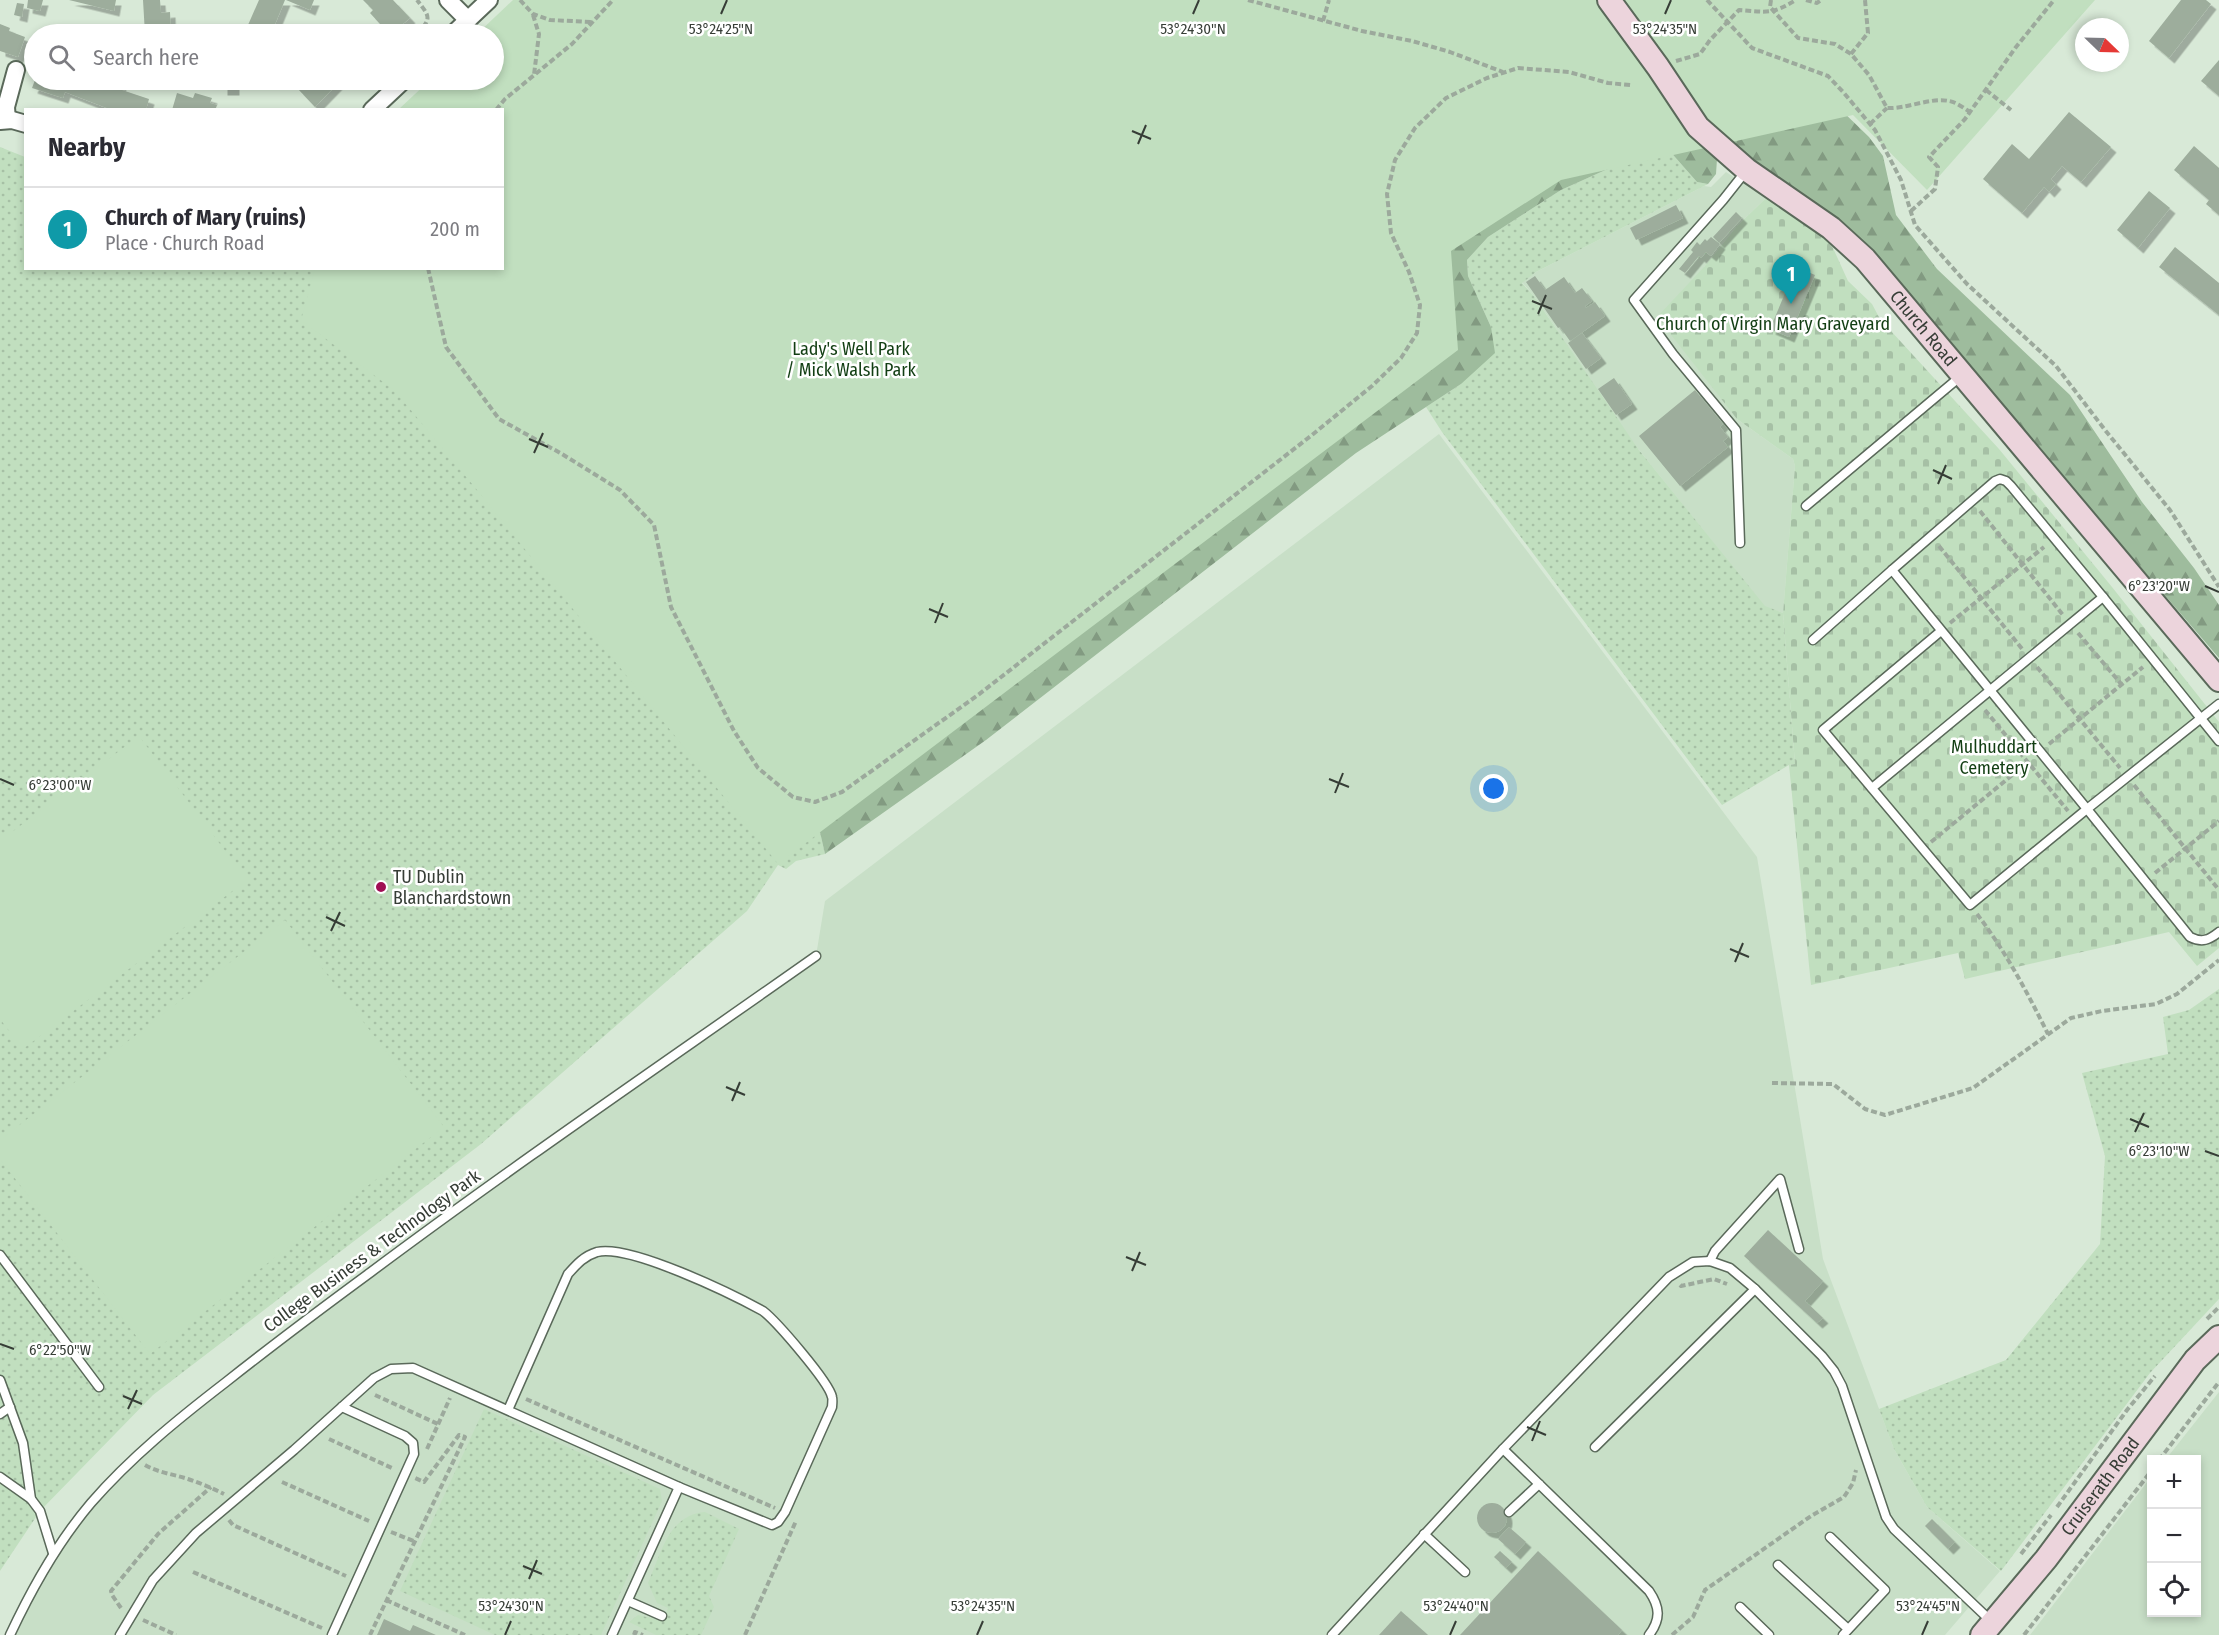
<!DOCTYPE html>
<meta charset="utf-8">
<style>
:root{--surface:#fff;--page:#f2f2f3;--text:#2b2b33;--muted:#7c7c81;--line:#e1e1e2;--accent:#a00e54}
body{margin:0;font-family:"Fira Sans Condensed",sans-serif;background:var(--page);color:var(--text)}
.controls{position:absolute;right:18px;bottom:18px;display:grid;overflow:hidden;border-radius:0px;box-shadow:0 3px 9px #0003}
.controls button{width:54px;height:54px;display:grid;place-items:center;padding:0;border:0;border-bottom:2px solid var(--line);background:var(--surface);color:var(--text);font:30px sans-serif}
.compass{position:absolute;left:2075px;top:18px;width:54px;height:54px;border-radius:50%;background:var(--surface);box-shadow:0 3px 9px #0003;rotate:113deg}
.you{position:absolute;left:1494px;top:789px;width:21px;height:21px;margin:-15px;border:4px solid #fff;border-radius:50%;background:#1a73e8;box-shadow:0 0 0 9px #1a73e833}
.badge{display:grid;place-items:center;width:39px;height:39px;border-radius:50%;background:var(--accent);color:#fff;font-size:20px;font-weight:700}
.pin{position:absolute;translate:-50% -50px;filter:drop-shadow(0 2px 3px #0008)}
.pin::after{content:'';position:absolute;top:32px;width:21px;height:18px;background:inherit;clip-path:polygon(0 0,100% 0,50% 100%)}
.list{margin:0;padding:0;list-style:none}
h2{display:flex;justify-content:space-between;align-items:center;height:78px;margin:0;padding:0 24px;font-size:26px}
h2 small{font-size:20px;font-weight:400;color:var(--muted)}
.list li{display:grid;grid-template-columns:39px 1fr auto;gap:18px;align-items:center;box-sizing:border-box;height:84px;padding:0 24px;border-top:2px solid var(--line)}
.list b{display:block;font-size:22px;white-space:nowrap}
.list p{margin:0;font-size:20px;white-space:nowrap;color:var(--muted)}
.list em{font-size:20px;font-style:normal;color:var(--muted)}
.icon{flex:none;width:33px;height:33px;fill:none;stroke:currentColor;stroke-width:2;stroke-linecap:round;stroke-linejoin:round}
.map{position:relative;flex:none;width:2219px;height:1635px;overflow:hidden}
.search{position:absolute;background:var(--surface);box-shadow:0 3px 9px #0003;left:24px;top:24px;width:480px;height:66px;display:flex;align-items:center;gap:15px;box-sizing:border-box;padding:0 21px;border-radius:33px;color:var(--muted);font-size:22px}
.panel{position:absolute;background:var(--surface);box-shadow:0 3px 9px #0003;left:24px;top:108px;width:480px;height:162px;border-radius:0px}
.map>svg:first-child{display:block}
</style>
<div class="map">
<svg width="2219" height="1635" viewBox="0 0 2219 1635">
<defs>
<pattern id="grass-dots" width="8" height="8" patternUnits="userSpaceOnUse" patternTransform="scale(1.5)"><rect width="8" height="8" fill="#c1dfbf"/><path d="M2 2h.1M6 6h.1" fill="none" stroke="#a6c0a5" stroke-width="1.8" stroke-linecap="round"/></pattern>
<pattern id="forest-firs" width="22" height="20" patternUnits="userSpaceOnUse" patternTransform="scale(1.5)"><rect width="22" height="20" fill="#9ebc9d"/><path d="M5 1l3.5 6h-7zM16 11l3.5 6h-7z" fill="#829a81"/></pattern>
<pattern id="cemetery-stones" width="16" height="16" patternUnits="userSpaceOnUse" patternTransform="scale(1.5)"><rect width="16" height="16" fill="#c1dfbf"/><path d="M2 7V4a2 2 0 0 1 4 0v3zM10 15v-3a2 2 0 0 1 4 0v3z" fill="#a6c0a5"/></pattern>
<filter id="shadow"><feDropShadow dx="5.5" dy="5.5" stdDeviation="0" flood-color="#0004"/></filter>
</defs>
<rect width="100%" height="100%" fill="#d8e9d7"/>
<!-- built -->
<g fill="#c8dfc7">
<polygon points="1726,172 1766,198 1737,226 1704,267 1737,419 1793,459 1795,466 1783,613 1765,607 1639,450 1558,338 1557,330 1533,295 1522,282 1536,272 1704,186 1711,187"/>
<polygon points="1439,434 1757,857 1823,1259 1894,1449 1927,1507 2000,1571 1945,1635 10,1635 53,1553 135,1458 266,1350 816,956 825,901"/>
<polygon points="2219,1392 2219,1635 2030,1635 2151,1477 2152,1612 2196,1612 2196,1460 2166,1459"/>
</g>
<!-- grass -->
<g fill="url(#grass-dots)">
<polygon points="0,147 25,157 26,268 326,269 817,819 825,854 796,861 786,869 778,865 747,911 481,1144 153,1395 40,1511 0,1571"/>
<polygon points="1666,147 1697,182 1708,184 1536,272 1522,283 1533,295 1639,450 1765,606 1783,613 1795,764 1789,765 1722,805 1442,432 1426,407 1461,384 1491,327 1468,276 1467,260 1488,237 1561,190 1650,150"/>
<polygon points="2219,989 2219,1299 2150,1373 2001,1571 1927,1507 1894,1449 1879,1409 2006,1360 2100,1244 2105,1156 2082,1073 2168,1054 2163,1017 2189,1010"/>
<polygon points="484,1409 660,1489 662,1501 601,1635 495,1635 400,1591"/>
<path d="M705 1512 739 1529 709 1596 714 1607 701 1635H656L629 1622 638 1615 663 1621 668 1608 657 1603 648 1583C661 1554 668 1515 705 1512Z"/>
</g>
<!-- forest -->
<g fill="url(#forest-firs)">
<polygon points="1837,106 1869,137 1883,156 1896,215 1937,269 2070,395 2142,502 2194,568 2219,605 2219,658 1853,234 1762,168 1717,131"/>
<polygon points="1679,121 1717,159 1716,174 1708,184 1697,182 1667,148 1650,150 1561,190 1488,237 1467,260 1468,276 1491,327 1495,353 1461,384 1356,453 986,740 825,854 817,819 1431,269 1500,186"/>
</g>
<!-- cemetery -->
<polygon fill="url(#cemetery-stones)" points="1766,198 1815,227 1833,248 1848,281 1872,304 1880,319 1999,449 2112,587 2219,722 2219,948 2197,966 2169,932 1965,979 1958,953 1811,985 1789,765 1795,764 1783,613 1795,466 1793,459 1737,419 1657,317 1704,267 1737,226"/>
<!-- green -->
<g fill="#c1dfbf">
<polygon points="513,0 2095,0 1927,190 1853,115 1561,180 1451,251 1458,350 778,864 482,496 395,391 301,320 315,269 502,268 502,110 399,109 430,80 494,80 494,34 477,34"/>
<polygon points="139,736 247,880 23,1049 0,1019 0,841"/>
<polygon points="285,920 444,1127 150,1354 0,1159 0,1140"/>
</g>
<!-- building -->
<g fill="#9dad9c" filter="url(#shadow)">
<polygon points="28,0 43,0 40,11 27,8"/>
<polygon points="69,0 116,0 114,11"/>
<polygon points="143,0 160,0 161,13 170,12 171,34 145,34"/>
<polygon points="259,0 285,0 271,34 244,34"/>
<polygon points="286,0 314,0 310,10"/>
<polygon points="363,0 393,0 410,18 391,34 368,34 380,24 370,13 373,10"/>
<polygon points="2181,0 2206,0 2211,4 2169,58 2149,41"/>
<polygon points="17,3 24,4 22,17 14,15"/>
<polygon points="0,24 10,28 9,31 25,37 18,57 0,51"/>
<polygon points="2219,60 2219,96 2201,81"/>
<polygon points="35,80 109,80 121,84 119,89 149,99 146,110 112,110 65,92 63,98 32,88"/>
<polygon points="308,80 341,80 315,107 298,89"/>
<rect x="222" y="81" width="12" height="9"/>
<polygon points="177,93 193,98 195,93 212,98 210,103 217,105 215,110 172,110"/>
<polygon points="2069,112 2111,147 2081,182 2062,166 2051,179 2056,184 2049,192 2044,187 2022,213 1983,179 2012,144 2029,159"/>
<polygon points="2194,146 2219,168 2219,215 2206,204 2209,200 2174,170"/>
<polygon points="2149,191 2170,208 2138,248 2117,230"/>
<polygon points="1676,205 1683,218 1636,240 1630,228"/>
<polygon points="1736,212 1742,218 1719,243 1713,237"/>
<polygon points="1711,237 1720,244 1711,256 1706,252 1701,258 1699,256 1685,273 1679,269 1693,252 1691,250 1697,242 1700,245 1705,239 1707,241"/>
<polygon points="2175,247 2219,283 2219,315 2159,267"/>
<polygon points="1796,267 1815,275 1789,337 1770,329 1791,279 1794,280 1797,274 1793,273"/>
<polygon points="1535,276 1545,290 1564,277 1575,293 1582,288 1592,301 1585,306 1586,308 1595,302 1605,316 1570,341 1560,327 1558,328 1526,282"/>
<polygon points="1582,333 1601,358 1586,369 1568,343"/>
<polygon points="1614,378 1632,404 1616,415 1598,389"/>
<polygon points="1695,390 1723,424 1720,427 1728,437 1723,441 1728,447 1680,486 1639,436"/>
<polygon points="1768,1230 1823,1281 1805,1301 1823,1318 1817,1323 1744,1256"/>
<circle cx="1492" cy="1518" r="15"/>
<polygon points="1932,1519 1955,1542 1948,1549 1925,1526"/>
<polygon points="1509,1527 1526,1542 1515,1554 1498,1539"/>
<polygon points="1500,1551 1512,1562 1506,1568 1494,1557"/>
<polygon points="1538,1551 1622,1630 1618,1635 1460,1635"/>
<polygon points="1401,1611 1428,1635 1379,1635"/>
<polygon points="384,1619 410,1631 413,1625 436,1635 377,1635"/>
</g>
<g fill="none" stroke-linecap="round" stroke-linejoin="round">
<defs>
<g id="lane">
<polyline points="1806,506 1961,376"/>
<polyline points="1740,543 1736,430 1673,354 1634,300 1723,200 1746,171"/>
<polyline points="1941,631 1823,730 1970,905 2087,809 1892,570 1995,481 2000,479 2006,481 2011,486 2103,597 2219,741"/>
<polyline points="1813,640 1892,570"/>
<path d="M2219 704 2087 809 2190 937C2202 943 2209 940 2219 932"/>
<polyline points="1872,788 2103,597"/>
<polyline points="0,1255 99,1387"/>
<polyline points="1710,1261 1715,1251 1780,1179 1799,1249"/>
<polyline points="0,1380 23,1443 31,1499 40,1511 53,1553"/>
<polyline points="0,1414 10,1407"/>
<polyline points="1595,1447 1755,1289"/>
<path d="M1503 1449 1649 1591C1660 1607 1661 1619 1649 1635"/>
<polyline points="0,1477 31,1499"/>
<polyline points="1509,1512 1539,1484"/>
<polyline points="1424,1534 1465,1572"/>
<polyline points="1830,1537 1885,1590 1843,1635"/>
<polyline points="1778,1565 1848,1629"/>
<polyline points="628,1601 662,1616"/>
<polyline points="1740,1607 1769,1635"/>
<path d="M10 1635C32 1588 57 1543 91 1503 131 1457 178 1419 226 1382 274 1344 322 1308 371 1272 517 1163 667 1061 816 956"/>
<path d="M120 1635 153 1580 196 1533 294 1450 374 1378 391 1369 413 1368 679 1487 772 1525 778 1522 785 1512 832 1407C832 1406 833 1398 832 1397 829 1382 777 1322 763 1311 732 1294 630 1244 597 1252 584 1256 577 1264 568 1274L508 1410"/>
<polyline points="332,1635 414,1454 413,1443 405,1436 342,1407"/>
<polyline points="612,1635 679,1487"/>
<polyline points="1332,1635 1503,1449 1669,1277 1693,1262 1710,1261 1730,1268 1755,1289 1822,1356 1834,1371 1842,1386 1886,1517 1894,1529 1992,1622"/>
</g>
<g id="street">
<polyline points="448,0 468,20"/>
<polyline points="453,34 489,0"/>
<polyline points="372,110 404,80"/>
<polyline points="7,120 6,107 16,70"/>
<polyline points="0,121 12,120 26,124"/>
</g>
<g id="secondary">
<path id="s1" d="M1609 0 1658 67 1698 127 1747 170 1831 228 1865 259 2219 680"/>
<path id="s2" d="M1982 1635 2046 1559 2195 1360 2219 1337"/>
</g>
</defs>
<!-- lane casing -->
<use href="#lane" stroke="#5a695a" stroke-width="11"/>
<!-- street casing -->
<use href="#street" stroke="#5a695a" stroke-width="20"/>
<!-- secondary casing -->
<use href="#secondary" stroke="#5a695a" stroke-width="26"/>
<!-- path -->
<g stroke="#9ca99c" stroke-width="4" stroke-dasharray="6 3" stroke-linecap="butt">
<polyline points="520,0 533,14 550,20 592,22"/>
<polyline points="1248,0 1362,31 1412,41 1450,52 1503,72"/>
<polyline points="1707,0 1752,48 1828,76 1844,93 1875,130 1901,180 1915,225 1967,284 2056,366 2105,430 2170,510 2219,587"/>
<path d="M1771 0 1770 7 1798 38 1835 44 1851 54 1869 75 1887 108C1907 109 1931 97 1949 101 1956 102 1964 108 1970 112"/>
<polyline points="1806,0 1817,3 1821,0"/>
<polyline points="533,15 539,34 534,75"/>
<polyline points="1323,21 1329,0"/>
<path d="M417 34C432 18 430 17 417 0"/>
<polyline points="1851,54 1868,33 1865,0"/>
<path d="M1676 61 1700 54 1710 40 1739 10C1767 12 1771 15 1796 0"/>
<polyline points="1986,90 2011,110"/>
<polyline points="496,110 505,99 572,44 613,0"/>
<polyline points="1870,124 1887,108"/>
<polyline points="1911,211 1935,189 1938,167 1929,157 1965,119 2016,47 2054,0"/>
<polyline points="428,268 446,347 499,419 562,454 620,490 654,525 671,607 734,731 758,768 793,797 815,802 842,792 978,695 1312,435 1372,386 1401,358 1417,333 1420,305 1409,272 1391,233 1387,194 1395,160 1415,128 1446,98 1487,78 1518,68 1569,72 1608,83 1631,85"/>
<polyline points="1980,511 2063,615"/>
<polyline points="1939,546 2023,650"/>
<polyline points="1950,623 2044,547"/>
<polyline points="2078,633 2122,685"/>
<polyline points="2037,667 2120,768"/>
<polyline points="1985,710 2068,811"/>
<polyline points="2049,744 2143,667"/>
<polyline points="2134,785 2219,890"/>
<polyline points="1931,842 2028,762"/>
<polyline points="2155,873 2219,821"/>
<path d="M1977 914C2006 952 2027 992 2048 1034"/>
<polyline points="1772,1083 1833,1084 1865,1109 1885,1115 1973,1088 2071,1018 2102,1011 2156,1004 2177,994 2219,960"/>
<polyline points="1680,1285 1681,1286 1714,1279 1727,1284"/>
<polyline points="2207,1319 2219,1307"/>
<polyline points="375,1395 438,1424"/>
<polyline points="526,1399 775,1508"/>
<polyline points="329,1439 394,1469"/>
<polyline points="427,1449 450,1398"/>
<polyline points="2159,1460 2219,1382"/>
<path d="M145 1465C159 1473 173 1474 188 1479 200 1483 212 1488 224 1494"/>
<polyline points="282,1482 369,1521"/>
<polyline points="2057,1507 2127,1410 2155,1376"/>
<polyline points="229,1520 233,1525 346,1576"/>
<polyline points="391,1532 416,1542"/>
<polyline points="2021,1554 2051,1515"/>
<polyline points="193,1572 322,1628"/>
<polyline points="386,1600 465,1635"/>
<polyline points="121,1608 112,1595 111,1591 158,1534 211,1487"/>
<polyline points="143,1620 176,1635"/>
<polyline points="370,1635 465,1437 459,1435 424,1482 415,1478"/>
<polyline points="634,1635 635,1632 643,1635"/>
<polyline points="745,1635 796,1521"/>
<polyline points="1672,1635 1693,1617 1705,1590 1811,1516 1844,1497 1853,1483 1856,1470"/>
<polyline points="2024,1635 2152,1470"/>
</g>
<!-- lane -->
<use href="#lane" stroke="#fff" stroke-width="8"/>
<!-- street -->
<use href="#street" stroke="#fff" stroke-width="16"/>
<!-- secondary -->
<use href="#secondary" stroke="#ecd4dc" stroke-width="22"/>
</g>
<!-- ticks -->
<path fill="none" stroke="#363d36" stroke-width="2" d="M721 14 727 0M1193 14 1199 0M1665 14 1671 0M1132 131 1151 139M1138 144 1146 125M1532 301 1552 309M1538 314 1546 295M529 439 548 447M534 453 543 433M1933 470 1952 479M1938 484 1946 465M2205 586 2219 592M929 609 948 617M935 623 943 603M0 779 14 785M1329 779 1349 787M1335 793 1343 773M326 917 345 926M331 931 340 912M1730 949 1749 957M1735 962 1743 943M726 1087 745 1095M732 1101 740 1082M2130 1119 2149 1127M2135 1132 2144 1113M2205 1151 2219 1156M1126 1257 1146 1265M1132 1271 1140 1252M0 1344 14 1349M123 1396 142 1404M128 1409 137 1390M1527 1427 1546 1435M1532 1441 1540 1421M523 1566 542 1574M529 1579 537 1560M505 1635 511 1621M977 1635 983 1621M1450 1635 1456 1621M1922 1635 1928 1621"/>
<!-- markers -->
<circle fill="#a00e54" stroke="#fff" stroke-width="2" cx="381" cy="887" r="6"/>
<g text-anchor="middle" stroke-width="5" stroke-linejoin="round" paint-order="stroke">
<!-- park labels -->
<g font-size="18" fill="#123e13" stroke="#fff">
<text x="1773" y="330">Church of Virgin Mary Graveyard</text>
<text x="851" y="355">Lady's Well Park<tspan x="851" dy="21">/ Mick Walsh Park</tspan></text>
<text x="1994" y="753">Mulhuddart<tspan x="1994" dy="21">Cemetery</tspan></text>
</g>
<!-- street labels -->
<g font-size="18" fill="#363d36" stroke="#fff">
<text dy="6" stroke="none"><textPath href="#s1" startOffset="459">Church Road</textPath></text>
<text transform="translate(372 1251) rotate(-36)" y="6">College Business &amp; Technology Park</text>
<text dy="6" stroke="none"><textPath href="#s2" startOffset="190">Cruiserath Road</textPath></text>
</g>
<!-- poi labels -->
<g font-size="18" fill="#363d36" stroke="#fff" text-anchor="start">
<text x="393" y="883">TU Dublin<tspan x="393" dy="21">Blanchardstown</tspan></text>
</g>
</g>
<g font-size="15" text-anchor="middle" fill="#363d36" stroke="#fff" stroke-width="5" stroke-linejoin="round" paint-order="stroke">
<text x="721" y="34">53°24'25"N</text>
<text x="1193" y="34">53°24'30"N</text>
<text x="1665" y="34">53°24'35"N</text>
<text x="2159" y="591">6°23'20"W</text>
<text x="60" y="790">6°23'00"W</text>
<text x="2159" y="1156">6°23'10"W</text>
<text x="60" y="1355">6°22'50"W</text>
<text x="511" y="1611">53°24'30"N</text>
<text x="983" y="1611">53°24'35"N</text>
<text x="1456" y="1611">53°24'40"N</text>
<text x="1928" y="1611">53°24'45"N</text>
</g>
</svg>
<div class="controls">
<button>+</button>
<button>−</button>
<button><svg class="icon" aria-label="locate" viewBox="0 0 24 24"><circle cx="12" cy="12" r="6"/><path d="M12 2v4M12 18v4M2 12h4M18 12h4"/></svg></button>
</div>
<svg class="compass" viewBox="-18 -18 36 36"><path d="M0-13l5 13h-10z" fill="#e53935"/><path d="M0 13l5-13h-10z" fill="#7c7c81"/></svg>
<div class="you"></div>
<div class="pin badge" style="left:1791px;top:304px;background:#0f9aa8">1</div>
<div class="search"><svg class="icon" aria-label="search" viewBox="0 0 24 24"><circle cx="10" cy="10" r="6"/><path d="M15 15l6 6"/></svg>Search here</div>
<section class="panel">
<h2>Nearby<small></small></h2>
<ul class="list">
<li><span class="badge" style="background:#0f9aa8">1</span><div><b>Church of Mary (ruins)</b><p>Place · Church Road</p></div><em>200 m</em></li>
</ul>
</section>
</div>
